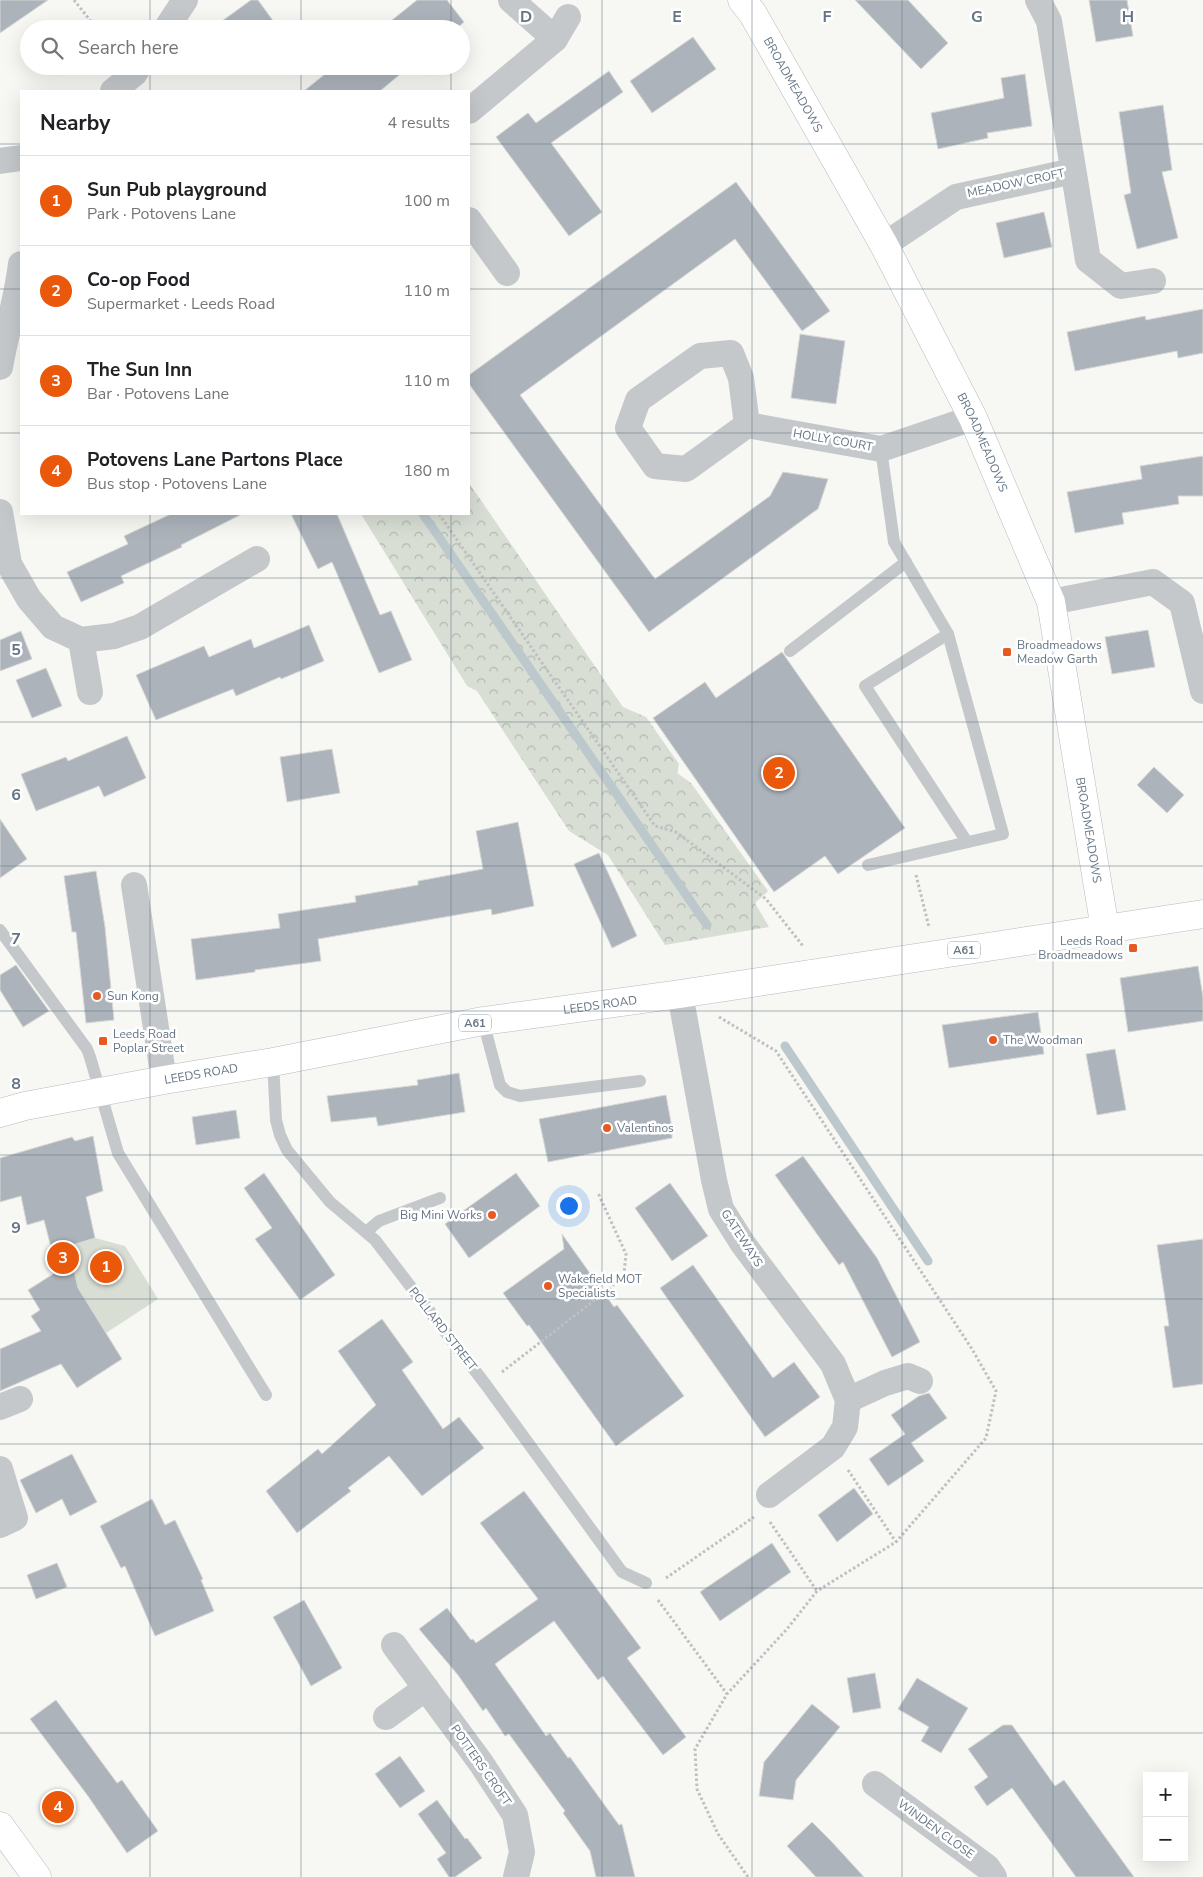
<!DOCTYPE html>
<meta charset="utf-8">
<style>
:root{--surface:#fff;--page:#f2f2f2;--text:#202124;--muted:#757577;--line:#e0e0e0;--accent:#ea580c}
body{margin:0;font-family:"Nunito Sans",sans-serif;background:var(--page);color:var(--text)}
.controls{position:absolute;right:15px;bottom:15px;display:grid;overflow:hidden;border-radius:0px;box-shadow:0 5px 20px #0002}
.controls button{width:45px;height:45px;display:grid;place-items:center;padding:0;border:0;border-bottom:1px solid var(--line);background:var(--surface);color:var(--text);font:25px sans-serif}
.you{position:absolute;left:568px;top:1205px;width:18px;height:18px;margin:-12px;border:4px solid #fff;border-radius:50%;background:#1a73e8;box-shadow:0 0 0 8px #1a73e833}
.badge{display:grid;place-items:center;width:32px;height:32px;border-radius:50%;background:var(--accent);color:#fff;font-size:16px;font-weight:700}
.pin{position:absolute;translate:-50% -50%;border:2px solid #fff;box-shadow:0 1px 5px #0006}
.list{margin:0;padding:0;list-style:none}
h2{display:flex;justify-content:space-between;align-items:center;height:65px;margin:0;padding:0 20px;font-size:21px}
h2 small{font-size:16px;font-weight:400;color:var(--muted)}
.list li{display:grid;grid-template-columns:32px 1fr auto;gap:15px;align-items:center;box-sizing:border-box;height:90px;padding:0 20px;border-top:1px solid var(--line)}
.list b{display:block;font-size:19px;white-space:nowrap}
.list p{margin:0;font-size:16px;white-space:nowrap;color:var(--muted)}
.list em{font-size:16px;font-style:normal;color:var(--muted)}
.icon{flex:none;width:28px;height:28px;fill:none;stroke:currentColor;stroke-width:2;stroke-linecap:round;stroke-linejoin:round}
.map{position:relative;flex:none;width:1203px;height:1877px;overflow:hidden}
.search{position:absolute;background:var(--surface);box-shadow:0 5px 20px #0002;left:20px;top:20px;width:450px;height:55px;display:flex;align-items:center;gap:12px;box-sizing:border-box;padding:0 18px;border-radius:28px;color:var(--muted);font-size:19px}
.panel{position:absolute;background:var(--surface);box-shadow:0 5px 20px #0002;left:20px;top:90px;width:450px;height:425px;border-radius:0px}
.map>svg:first-child{display:block}
</style>
<div class="map">
<svg width="1203" height="1877" viewBox="0 0 1203 1877">
<defs>
<pattern id="forest-crowns" width="20" height="18" patternUnits="userSpaceOnUse" patternTransform="scale(1.25)"><rect width="20" height="18" fill="#d8ded4"/><path d="M2 6a3 3 0 1 1 6 0M12 15a3 3 0 1 1 6 0" fill="none" stroke="#b3b9b2"/></pattern>
</defs>
<rect width="100%" height="100%" fill="#f7f7f3"/>
<!-- forest -->
<polygon fill="url(#forest-crowns)" points="469,483 623,707 646,717 679,764 677,773 691,783 768,891 755,903 769,927 665,945 608,855 569,831 477,691 467,686 361,514 469,514"/>
<!-- park -->
<polygon fill="#d8ded4" points="95,1238 125,1246 158,1299 106,1333 77,1288 69,1246"/>
<g fill="none" stroke-linecap="round" stroke-linejoin="round">
<!-- stream -->
<g stroke="#bcc8cc" stroke-width="9">
<polyline points="423,514 707,925"/>
<polyline points="785,1046 928,1261"/>
</g>
</g>
<!-- building -->
<g fill="#acb3ba" stroke="#d8d8d6">
<polygon points="0,0 48,0 0,33"/>
<polygon points="251,0 258,0 279,29 211,29"/>
<polygon points="417,0 447,0 464,22 456,29 381,29"/>
<polygon points="855,0 908,0 948,43 921,69"/>
<polygon points="1089,0 1127,0 1133,36 1096,42"/>
<polygon points="693,37 716,69 652,113 630,81"/>
<polygon points="335,66 410,66 380,91 304,91"/>
<polygon points="609,71 623,92 551,143 602,212 569,236 496,137 528,113 536,123"/>
<polygon points="1025,74 1032,126 987,133 988,138 938,149 931,113 1004,98 1001,78"/>
<polygon points="1163,105 1172,170 1162,172 1178,238 1137,249 1124,195 1131,193 1119,112"/>
<polygon points="736,182 830,311 802,331 735,239 520,395 655,579 770,496 783,472 828,479 818,509 815,511 649,632 469,384 469,375"/>
<polygon points="1044,212 1052,247 1004,258 996,223"/>
<polygon points="1203,309 1203,353 1178,358 1177,351 1075,371 1067,332 1145,316 1146,320"/>
<polygon points="800,334 845,341 836,404 791,398"/>
<polygon points="1203,456 1203,496 1178,496 1179,504 1122,513 1124,524 1075,533 1067,492 1142,479 1140,466"/>
<polygon points="171,514 242,514 181,545 182,547 121,576 124,583 81,602 67,572 128,544 124,536"/>
<polygon points="291,514 337,514 380,615 391,611 412,660 379,673 332,562 318,569"/>
<polygon points="309,625 324,661 281,679 280,677 236,696 233,689 156,720 136,675 204,646 209,657 251,639 254,648"/>
<polygon points="1148,630 1155,667 1112,674 1105,637"/>
<polygon points="21,631 32,659 0,671 0,640"/>
<polygon points="782,652 905,828 838,874 825,856 774,892 653,718 705,682 716,698"/>
<polygon points="46,668 62,706 32,718 16,680"/>
<polygon points="127,736 146,778 104,797 99,786 36,811 21,774 66,757 68,761"/>
<polygon points="332,749 340,793 287,802 280,757"/>
<polygon points="1154,767 1184,795 1167,813 1137,785"/>
<polygon points="0,819 27,859 0,878"/>
<polygon points="518,822 534,906 492,915 491,909 318,939 321,961 255,970 255,972 196,980 191,939 280,928 278,914 356,902 355,896 418,885 418,881 483,869 476,831"/>
<polygon points="599,853 637,936 612,948 574,864"/>
<polygon points="96,871 105,927 114,1020 86,1023 76,932 72,932 64,876"/>
<polygon points="16,965 49,1011 23,1027 0,990 0,975"/>
<polygon points="1198,966 1203,997 1203,1021 1128,1032 1120,978"/>
<polygon points="1038,1012 1044,1054 949,1068 942,1025"/>
<polygon points="1115,1049 1126,1110 1097,1115 1086,1054"/>
<polygon points="459,1073 465,1112 378,1126 376,1117 331,1122 327,1096 418,1085 417,1080"/>
<polygon points="666,1095 672,1128 672,1138 548,1162 539,1119"/>
<polygon points="236,1110 240,1138 196,1145 192,1117"/>
<polygon points="93,1136 103,1191 86,1197 95,1238 52,1251 44,1220 27,1225 21,1196 0,1202 0,1158 72,1137 75,1141"/>
<polygon points="803,1156 877,1258 920,1342 892,1357 843,1262 839,1265 775,1175"/>
<polygon points="264,1173 335,1275 300,1300 255,1239 272,1228 244,1188"/>
<polygon points="516,1173 540,1206 469,1258 445,1224"/>
<polygon points="670,1183 708,1236 672,1261 635,1208"/>
<polygon points="562,1234 614,1307 617,1305 684,1396 616,1446 529,1325 527,1326 503,1293 564,1249"/>
<polygon points="1203,1239 1203,1384 1173,1388 1164,1326 1169,1326 1157,1245"/>
<polygon points="72,1262 78,1288 122,1359 77,1388 61,1364 0,1391 0,1349 41,1331 31,1316 40,1310 28,1290"/>
<polygon points="693,1265 773,1378 794,1362 820,1397 765,1437 660,1288"/>
<polygon points="382,1319 413,1362 402,1370 443,1429 459,1417 484,1448 422,1496 389,1456 348,1488 351,1491 297,1533 266,1491 318,1449 322,1454 376,1405 338,1351"/>
<polygon points="929,1393 947,1418 911,1443 924,1461 888,1486 869,1459 905,1434 891,1415 919,1396"/>
<polygon points="72,1454 97,1502 70,1516 62,1499 36,1513 20,1480"/>
<polygon points="854,1488 873,1514 837,1542 818,1515"/>
<polygon points="524,1491 641,1648 627,1658 686,1737 663,1755 603,1676 598,1680 554,1621 495,1664 546,1736 550,1733 568,1758 570,1757 619,1825 622,1824 635,1877 596,1877 590,1851 563,1813 565,1811 509,1734 505,1736 486,1708 483,1711 458,1675 419,1629 447,1608 471,1640 473,1639 476,1643 538,1599 480,1523"/>
<polygon points="152,1499 165,1525 175,1520 203,1579 201,1580 214,1611 155,1636 125,1566 121,1568 100,1526"/>
<polygon points="772,1543 791,1572 720,1621 700,1592"/>
<polygon points="57,1563 67,1587 36,1599 27,1575"/>
<polygon points="304,1600 342,1668 311,1686 273,1617"/>
<polygon points="875,1673 881,1708 853,1713 847,1678"/>
<polygon points="917,1678 968,1708 941,1753 921,1741 929,1727 898,1709"/>
<polygon points="56,1700 117,1783 122,1780 158,1831 127,1853 88,1796 30,1719"/>
<polygon points="812,1704 840,1727 796,1780 793,1800 759,1796 764,1762"/>
<polygon points="1003,1725 1012,1725 1055,1786 1064,1780 1134,1877 1076,1877 1012,1788 987,1806 974,1787 988,1777 968,1749"/>
<polygon points="400,1756 425,1791 400,1808 375,1774"/>
<polygon points="437,1800 465,1839 467,1838 482,1858 455,1877 449,1877 437,1859 446,1853 418,1814"/>
<polygon points="812,1822 831,1841 864,1877 816,1877 787,1846"/>
</g>
<g fill="none" stroke-linecap="round" stroke-linejoin="round">
<defs>
<g id="secondary">
<path id="s1" d="M742 0 753 14 884 245 973 418 1051 602 1105 929"/>
<polyline points="0,1826 37,1877"/>
</g>
<g id="primary">
<path id="s2" d="M0 1113 25 1106 164 1080 273 1062 483 1021 680 994 1203 914"/>
</g>
</defs>
<!-- secondary casing -->
<use href="#secondary" stroke="#b6bbc0" stroke-width="29"/>
<!-- primary casing -->
<use href="#primary" stroke="#b7bbbf" stroke-width="29"/>
<!-- path -->
<g stroke="#bec0c2" stroke-width="3" stroke-dasharray="2.5 2.5" stroke-linecap="butt">
<polyline points="74,0 97,29"/>
<polyline points="439,514 655,826 676,832 766,899 803,946"/>
<polyline points="916,875 929,927"/>
<polyline points="719,1017 776,1051 972,1349 996,1391 986,1438 896,1542 817,1591 787,1629 727,1694 695,1749 697,1789 718,1834 748,1877"/>
<polyline points="502,1372 609,1289 624,1274 626,1254 598,1193"/>
<polyline points="848,1470 896,1542"/>
<polyline points="770,1522 817,1591"/>
<polyline points="666,1578 754,1517"/>
<polyline points="658,1600 727,1694"/>
</g>
<!-- lane -->
<g stroke="#c4c8cb" stroke-width="12">
<polyline points="948,634 865,686 967,842"/>
<polyline points="790,651 906,562"/>
<polyline points="868,865 1003,834 948,634 894,542 881,449"/>
<polyline points="0,930 87,1049 90,1057 118,1153 266,1395"/>
<polyline points="483,1021 500,1085 507,1092 520,1096 640,1081"/>
<polyline points="273,1062 276,1120 280,1135 287,1150 330,1202 375,1240 486,1385 622,1572 646,1583"/>
<polyline points="366,1232 379,1221 440,1198"/>
</g>
<!-- street -->
<g stroke="#c4c8cb" stroke-width="26">
<polyline points="511,0 555,39"/>
<polyline points="1038,0 1049,21 1088,260 1121,286 1153,281"/>
<polyline points="166,29 185,0"/>
<polyline points="113,91 134,74 139,66"/>
<polyline points="469,111 555,39 568,17"/>
<polyline points="0,161 21,158"/>
<polyline points="469,220 507,273"/>
<polyline points="884,245 956,197 1073,171"/>
<path d="M0 367C6 332 17 299 21 264"/>
<polyline points="747,425 741,378 731,353 700,356 638,400 628,428 655,466 686,469 747,425 881,449 973,418"/>
<polyline points="0,512 9,564 29,599 53,627 81,640 114,636 140,627 257,559"/>
<polyline points="1051,602 1153,582 1182,603 1203,691"/>
<polyline points="81,640 90,692"/>
<polyline points="134,885 164,1080"/>
<polyline points="680,994 714,1180 721,1209 743,1244 833,1364 848,1400 845,1427 833,1447 769,1495"/>
<polyline points="848,1400 885,1383 908,1376 920,1381"/>
<polyline points="0,1407 20,1399"/>
<polyline points="0,1469 15,1518 0,1525"/>
<polyline points="394,1645 481,1763 515,1815 522,1852 516,1877"/>
<polyline points="386,1717 426,1688"/>
<polyline points="875,1784 987,1867 994,1877"/>
</g>
<!-- secondary -->
<use href="#secondary" stroke="#fff" stroke-width="28"/>
<!-- primary -->
<use href="#primary" stroke="#fff" stroke-width="28"/>
</g>
<!-- grid -->
<path fill="none" stroke="#657585" stroke-width="1" stroke-opacity="0.55" d="M150 0V29M301 0V29M451 0V29M602 0V1877M752 0V1877M902 0V1877M1053 0V1877M150 66V91M301 66V91M451 66V91M0 144H21M469 144H1203M0 289H21M469 289H1203M0 433H21M469 433H1203M150 514V1877M301 514V1877M451 514V1877M0 578H1203M0 722H1203M0 866H1203M0 1011H1203M0 1155H1203M0 1299H1203M0 1444H1203M0 1588H1203M0 1733H1203"/>
<!-- markers -->
<g fill="#e75923" stroke="#fff" stroke-width="2">
<rect x="1002" y="647" width="10" height="10" rx="2.5"/>
<rect x="1128" y="943" width="10" height="10" rx="2.5"/>
<circle cx="97" cy="996" r="5"/>
<circle cx="993" cy="1040" r="5"/>
<rect x="98" y="1036" width="10" height="10" rx="2.5"/>
<circle cx="607" cy="1128" r="5"/>
<circle cx="492" cy="1215" r="5"/>
<circle cx="548" cy="1286" r="5"/>
</g>
<g text-anchor="middle" stroke-width="5" stroke-linejoin="round" paint-order="stroke">
<!-- shield labels -->
<g fill="#fff" stroke="#939eaa" stroke-width="1">
<rect x="948" y="941.5" width="32" height="17" rx="4"/>
<rect x="459" y="1014.5" width="32" height="17" rx="4"/>
</g>
<g font-size="11" font-weight="bold" fill="#657585">
<text x="964" y="954">A61</text>
<text x="475" y="1027">A61</text>
</g>
<!-- street labels -->
<g font-size="12" fill="#657585" stroke="#fff">
<text dy="4" stroke="none"><textPath href="#s1" startOffset="99">BROADMEADOWS</textPath></text>
<text transform="translate(1016 183) rotate(-12)" y="4">MEADOW CROFT</text>
<text transform="translate(833 440) rotate(10)" y="4">HOLLY COURT</text>
<text dy="4" stroke="none"><textPath href="#s1" startOffset="504">BROADMEADOWS</textPath></text>
<text dy="4" stroke="none"><textPath href="#s1" startOffset="909">BROADMEADOWS</textPath></text>
<text dy="4" stroke="none"><textPath href="#s2" startOffset="610">LEEDS ROAD</textPath></text>
<text dy="4" stroke="none"><textPath href="#s2" startOffset="205">LEEDS ROAD</textPath></text>
<text transform="translate(742 1238) rotate(57)" y="4">GATEWAYS</text>
<text transform="translate(443 1329) rotate(52)" y="4">POLLARD STREET</text>
<text transform="translate(481 1765) rotate(55)" y="4">POTTERS CROFT</text>
<text transform="translate(936 1829) rotate(36)" y="4">WINDEN CLOSE</text>
</g>
<!-- poi labels -->
<g font-size="12" fill="#657585" stroke="#fff" text-anchor="start">
<text x="1017" y="649">Broadmeadows<tspan x="1017" dy="14">Meadow Garth</tspan></text>
<text x="1123" y="945" text-anchor="end">Leeds Road<tspan x="1123" dy="14">Broadmeadows</tspan></text>
<text x="107" y="1000">Sun Kong</text>
<text x="113" y="1038">Leeds Road<tspan x="113" dy="14">Poplar Street</tspan></text>
<text x="1003" y="1044">The Woodman</text>
<text x="617" y="1132">Valentinos</text>
<text x="482" y="1219" text-anchor="end">Big Mini Works</text>
<text x="558" y="1283">Wakefield MOT<tspan x="558" dy="14">Specialists</tspan></text>
</g>
</g>
<g font-size="16" text-anchor="middle" font-weight="bold" fill="#657585" stroke="#fff" stroke-width="5" stroke-linejoin="round" paint-order="stroke">
<text x="526" y="22">D</text>
<text x="677" y="22">E</text>
<text x="827" y="22">F</text>
<text x="977" y="22">G</text>
<text x="1128" y="22">H</text>
<text x="16" y="655">5</text>
<text x="16" y="800">6</text>
<text x="16" y="944">7</text>
<text x="16" y="1089">8</text>
<text x="16" y="1233">9</text>
</g>
</svg>
<div class="controls">
<button>+</button>
<button>−</button>
</div>
<div class="you"></div>
<div class="pin badge" style="left:106px;top:1267px">1</div>
<div class="pin badge" style="left:779px;top:773px">2</div>
<div class="pin badge" style="left:63px;top:1258px">3</div>
<div class="pin badge" style="left:58px;top:1807px">4</div>
<div class="search"><svg class="icon" aria-label="search" viewBox="0 0 24 24"><circle cx="10" cy="10" r="6"/><path d="M15 15l6 6"/></svg>Search here</div>
<section class="panel">
<h2>Nearby<small>4 results</small></h2>
<ul class="list">
<li><span class="badge">1</span><div><b>Sun Pub playground</b><p>Park · Potovens Lane</p></div><em>100 m</em></li>
<li><span class="badge">2</span><div><b>Co-op Food</b><p>Supermarket · Leeds Road</p></div><em>110 m</em></li>
<li><span class="badge">3</span><div><b>The Sun Inn</b><p>Bar · Potovens Lane</p></div><em>110 m</em></li>
<li><span class="badge">4</span><div><b>Potovens Lane Partons Place</b><p>Bus stop · Potovens Lane</p></div><em>180 m</em></li>
</ul>
</section>
</div>
